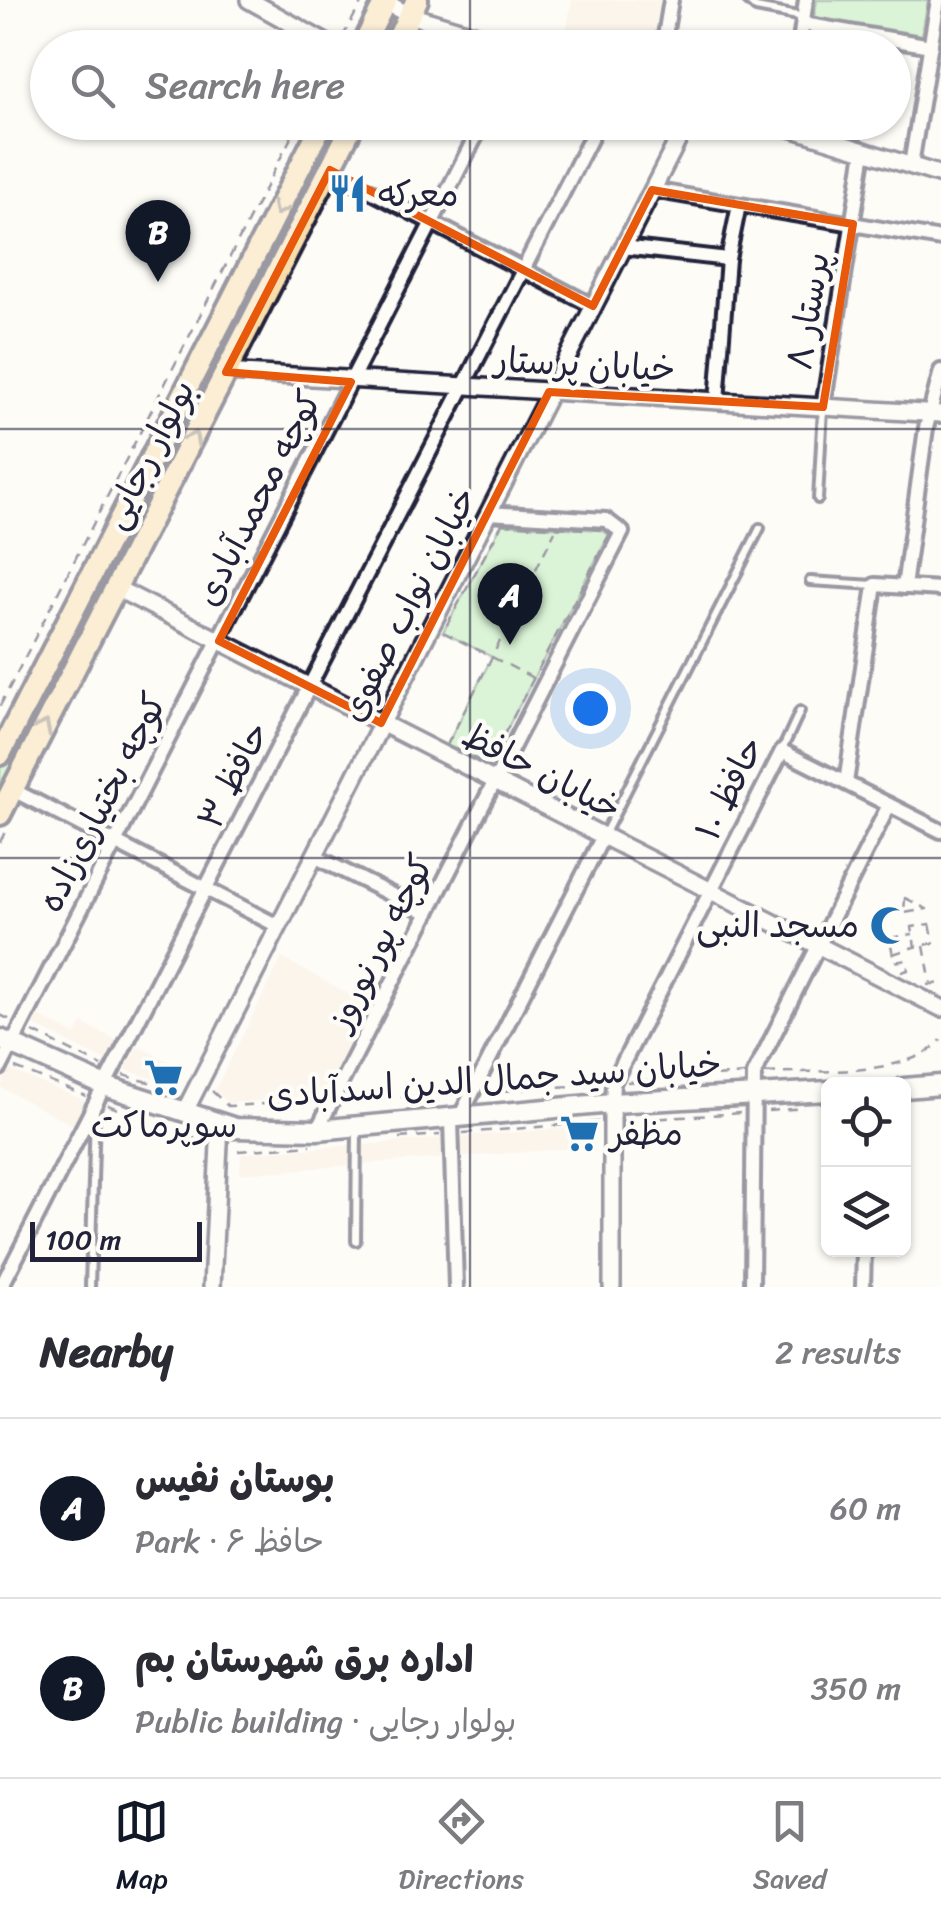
<!DOCTYPE html>
<meta charset="utf-8">
<style>
:root{--surface:#fff;--page:#f7f7f7;--text:#2b2b33;--muted:#7c7c81;--line:#e1e1e2;--accent:#111827}
body{margin:0;font-family:Sriracha,"Playpen Sans Arabic",sans-serif;background:var(--page);color:var(--text)}
.controls{position:absolute;right:30px;bottom:30px;display:grid;overflow:hidden;border-radius:15px;box-shadow:0 2px 8px #0004}
.controls button{width:90px;height:90px;display:grid;place-items:center;padding:0;border:0;border-bottom:2px solid var(--line);background:var(--surface);color:var(--text);font:50px sans-serif}
.scale{position:absolute;left:30px;bottom:25px;width:172px;box-sizing:border-box;padding-left:10px;border:5px solid #22223b;border-top:0;font-size:28px;line-height:35px;white-space:nowrap;color:#22223b;-webkit-text-stroke:8px #fdfcf7;paint-order:stroke}
.you{position:absolute;left:590px;top:708px;width:35px;height:35px;margin:-25px;border:8px solid #fff;border-radius:50%;background:#1a73e8;box-shadow:0 0 0 15px #1a73e833}
.badge{display:grid;place-items:center;width:65px;height:65px;border-radius:50%;background:var(--accent);color:#fff;font-size:32px;font-weight:700}
.pin{position:absolute;translate:-50% -82px;filter:drop-shadow(0 2px 5px #0008)}
.pin::after{content:'';position:absolute;top:52px;width:35px;height:30px;background:inherit;clip-path:polygon(0 0,100% 0,50% 100%)}
.list{margin:0;padding:0;list-style:none}
h2{display:flex;justify-content:space-between;align-items:center;height:130px;margin:0;padding:0 40px;font-size:42px}
h2 small{font-size:32px;font-weight:400;color:var(--muted)}
.list li{display:grid;grid-template-columns:65px 1fr auto;gap:30px;align-items:center;box-sizing:border-box;height:180px;padding:0 40px;border-top:2px solid var(--line)}
.list b{display:block;font-size:38px;white-space:nowrap}
.list p{margin:0;font-size:32px;white-space:nowrap;color:var(--muted)}
.list em{font-size:32px;font-style:normal;color:var(--muted)}
.icon{flex:none;width:55px;height:55px;fill:none;stroke:currentColor;stroke-width:2;stroke-linecap:round;stroke-linejoin:round}
.map{position:relative;flex:none;width:941px;height:1287px;overflow:hidden}
.search{position:absolute;background:var(--surface);box-shadow:0 2px 8px #0004;left:30px;right:30px;top:30px;height:110px;display:flex;align-items:center;gap:25px;box-sizing:border-box;padding:0 35px;border-radius:55px;color:var(--muted);font-size:38px}
.sheet{height:490px;background:var(--surface)}
nav{display:flex;justify-content:space-around;align-items:center;box-sizing:border-box;height:140px;border-top:2px solid var(--line);background:var(--surface);font-size:28px;color:var(--muted)}
nav a{display:grid;justify-items:center;gap:5px}
nav .on{color:var(--accent)}
.map>svg:first-child{display:block}
</style>
<div class="map">
<svg width="941" height="1287" viewBox="0 0 941 1287">
<rect width="100%" height="100%" fill="#fdfcf7"/>
<filter id="ink" filterUnits="userSpaceOnUse"><feTurbulence type="fractalNoise" baseFrequency=".01" numOctaves="2"/><feDisplacementMap in="SourceGraphic" scale="20" xChannelSelector="R" yChannelSelector="G"/><feConvolveMatrix kernelMatrix="1 2 1 2 8 2 1 2 1" color-interpolation-filters="sRGB"/></filter>
<g filter="url(#ink)">
<!-- built -->
<g fill="#fbedde">
<polygon points="572,0 660,0 653,47 604,47 565,36"/>
<polygon points="282,958 371,1006 325,1096 228,1103 215,1090"/>
<polygon points="37,1015 75,1035 82,1023 120,1042 110,1063 32,1024"/>
<polygon points="138,1046 185,1070 178,1085 125,1070"/>
<polygon points="9,1070 86,1101 74,1126 0,1087"/>
<polygon points="578,1127 588,1136 589,1147 458,1157 457,1137"/>
<polygon points="445,1138 446,1158 362,1164 362,1145"/>
<polygon points="351,1145 351,1165 240,1174 241,1154"/>
</g>
<!-- green -->
<g fill="#b1ebaf" stroke="#6a8675" stroke-width="2.5">
<polygon points="817,0 928,0 922,35 814,17"/>
<polygon points="331,123 347,123 0,799 0,769"/>
<polygon points="502,524 602,530 609,535 488,765 447,745 492,657 443,632"/>
</g>
<g fill="none" stroke-linecap="round" stroke-linejoin="round">
<defs>
<g id="service">
<polyline points="747,0 756,8 803,17"/>
<polyline points="818,499 823,408"/>
<polyline points="810,581 874,585"/>
<polyline points="782,750 800,711"/>
<polyline points="604,835 760,528"/>
<polyline points="356,1241 357,1127"/>
<polyline points="90,1287 95,1111"/>
</g>
<g id="minor">
<polyline points="803,24 931,46"/>
<polyline points="663,48 671,0"/>
<polyline points="799,48 806,0"/>
<polyline points="911,165 938,0"/>
<polyline points="330,170 593,306"/>
<polyline points="652,190 941,239"/>
<polyline points="623,247 728,259"/>
<polyline points="717,401 728,259 739,205"/>
<polyline points="823,407 864,151"/>
<polyline points="904,587 926,428 941,371"/>
<polyline points="846,783 875,585 941,589"/>
<polyline points="13,790 278,926"/>
<polyline points="314,856 428,913"/>
<polyline points="0,1068 483,122"/>
<polyline points="612,1103 613,1083 782,751 941,831"/>
<polyline points="459,1119 603,836"/>
<polyline points="451,1120 456,1287"/>
<polyline points="317,1130 622,532 606,520 488,513"/>
<polyline points="1,1287 599,122"/>
<polyline points="752,1287 754,1074 889,805"/>
<polyline points="863,1287 864,1250"/>
</g>
<g id="tertiary">
<polyline points="249,0 335,48"/>
<polyline points="385,2 409,15 520,48"/>
<polyline points="771,122 941,175"/>
<polyline points="226,372 941,414"/>
<polyline points="116,588 941,1008"/>
<polyline points="612,1103 612,1287"/>
<polyline points="184,1113 687,122"/>
<polyline points="212,1287 220,1124"/>
</g>
<g id="secondary">
<polyline points="0,1039 105,1086 235,1128 317,1130 612,1103 828,1091"/>
<polyline points="904,1088 941,1085"/>
</g>
<g id="primary">
<polyline points="362,48 386,0"/>
<polyline points="393,48 417,0"/>
<polyline points="0,754 323,122"/>
<polyline points="0,814 354,122"/>
</g>
</defs>
<!-- service casing -->
<use href="#service" stroke="#22223b" stroke-width="14"/>
<!-- minor casing -->
<use href="#minor" stroke="#22223b" stroke-width="20"/>
<!-- tertiary casing -->
<use href="#tertiary" stroke="#22223b" stroke-width="22"/>
<!-- secondary casing -->
<use href="#secondary" stroke="#22223b" stroke-width="25"/>
<!-- primary casing -->
<use href="#primary" stroke="#22223b" stroke-width="28"/>
<!-- path -->
<g stroke="#22223b" stroke-width="2.5" stroke-dasharray="10 8" stroke-linecap="butt">
<polyline points="342,38 363,0"/>
<polygon points="502,524 602,530 609,535 488,765 447,745 492,657 443,632"/>
<polyline points="533,678 492,657 555,531"/>
<polyline points="0,706 299,122"/>
<polyline points="0,842 6,830"/>
<polygon points="905,898 927,909 904,913"/>
<polygon points="930,924 934,943 915,947 912,927"/>
<polyline points="924,946 931,983"/>
<polyline points="893,954 914,947"/>
<polyline points="902,972 908,970 907,960 894,962 890,938 913,934"/>
<polyline points="928,985 941,983"/>
<polyline points="0,1015 13,1021"/>
<polyline points="33,1032 102,1066"/>
<polyline points="15,1068 86,1096"/>
<path d="M766 1073C814 1070 911 1077 941 1040"/>
<polyline points="123,1075 178,1090"/>
<polyline points="627,1082 744,1074"/>
<polyline points="212,1091 228,1106 319,1101"/>
<polyline points="487,1092 599,1084"/>
<polyline points="347,1101 459,1093"/>
<polyline points="108,1105 161,1127 189,1132 200,1145"/>
<polyline points="768,1111 804,1108"/>
<polyline points="623,1121 740,1113"/>
<polyline points="463,1133 600,1122"/>
<polyline points="399,1138 440,1135"/>
<polyline points="238,1151 311,1145"/>
</g>
<!-- service -->
<use href="#service" stroke="#fdfcf7" stroke-width="6"/>
<!-- minor -->
<use href="#minor" stroke="#fdfcf7" stroke-width="12"/>
<!-- tertiary -->
<use href="#tertiary" stroke="#fdfcf7" stroke-width="15"/>
<!-- secondary -->
<use href="#secondary" stroke="#fdfcf7" stroke-width="18"/>
<!-- primary -->
<use href="#primary" stroke="#f9deab" stroke-width="20"/>
</g>
<!-- one-way arrows -->
<defs><path id="oneway-chevron" d="M-2-3.5L2.5 0L-2 3.5" fill="none" stroke-width="1.6" stroke-linecap="round" stroke-linejoin="round" transform="scale(2.5)"/></defs>
<g stroke="#8e8073">
<use href="#oneway-chevron" transform="translate(279 209) rotate(117)"/>
<use href="#oneway-chevron" transform="translate(193 438) rotate(-63)"/>
<use href="#oneway-chevron" transform="translate(44 727) rotate(-63)"/>
</g>
</g>
<!-- marked area -->
<path d="M0 0H941V1287H0ZM330 170 593 306 652 190 853 224 823 407 549 392 381 723 219 641 351 382 226 372Z" fill="#fdfcf7" fill-opacity=".55" fill-rule="evenodd"/>
<path fill="none" stroke="#e8590c" stroke-width="8" stroke-linejoin="round" d="M330 170 593 306 652 190 853 224 823 407 549 392 381 723 219 641 351 382 226 372Z"/>
<!-- grid -->
<path fill="none" stroke="#22223b" stroke-width="2.5" stroke-opacity="0.55" d="M470 0V48M470 122V1287M0 429H941M0 858H941"/>
<!-- icons -->
<defs>
<symbol id="restaurant-bare" viewBox="-9 -9 18 18"><path d="M-5-6h1v4h1v-4h1v4h1v-4h1v5L-1.5 .5V6h-2V.5L-5-1ZM5-6V6H3V1.5H1.5Q1.5-4 5-6Z" fill="#1f6fb2" stroke="#fdfcf7" stroke-width="2.5" paint-order="stroke"/></symbol>
<symbol id="mosque-bare" viewBox="-9 -9 18 18"><path d="M3.5-4.9A6 6 0 1 0 3.5 4.9A5 5 0 1 1 3.5-4.9Z" fill="#1f6fb2" stroke="#fdfcf7" stroke-width="2.5" paint-order="stroke"/></symbol>
<symbol id="supermarket-bare" viewBox="-9 -9 18 18"><path d="M-6-5.5h2.5l.6 2H6L4.5 2H-2.5L-4.4-4H-6ZM-1.5 3.2a1.3 1.3 0 1 0 .1 0ZM3 3.2a1.3 1.3 0 1 0 .1 0Z" fill="#1f6fb2" stroke="#fdfcf7" stroke-width="2.5" paint-order="stroke"/></symbol>
</defs>
<g fill-rule="evenodd">
<use href="#restaurant-bare" x="320" y="166" width="55" height="55"/>
<use href="#mosque-bare" x="862" y="898" width="55" height="55"/>
<use href="#supermarket-bare" x="136" y="1050" width="55" height="55"/>
<use href="#supermarket-bare" x="552" y="1106" width="55" height="55"/>
</g>
<g text-anchor="middle" stroke-width="9" stroke-linejoin="round" paint-order="stroke">
<!-- poi labels -->
<g font-size="35" fill="#22223b" stroke="#fdfcf7" text-anchor="start">
<text x="378" y="206">معرکه</text>
<text x="859" y="937" text-anchor="end">مسجد النبی</text>
<text x="164" y="1137" text-anchor="middle">سوپرماکت</text>
<text x="610" y="1145">مظفر</text>
</g>
<!-- street labels -->
<g font-size="35" fill="#22223b" stroke="#fdfcf7">
<text transform="translate(808 311) rotate(-81)" y="12">پرستار ۸</text>
<text transform="translate(585 364) rotate(3)" y="12">خیابان پرستار</text>
<text transform="translate(148 454) rotate(-63)" y="12">بولوار رجایی</text>
<text transform="translate(258 498) rotate(-63)" y="12">کوچه محمدآبادی</text>
<text transform="translate(408 604) rotate(-63)" y="12">خیابان نواب صفوی</text>
<text transform="translate(542 771) rotate(27)" y="12">خیابان حافظ</text>
<text transform="translate(233 775) rotate(-63)" y="12">حافظ ۳</text>
<text transform="translate(729 788) rotate(-64)" y="12">حافظ ۱۰</text>
<text transform="translate(102 802) rotate(-63)" y="12">کوچه بختیاری‌زاده</text>
<text transform="translate(380 942) rotate(-63)" y="12">کوچه پورنوروز</text>
<text transform="translate(494 1079) rotate(-4)" y="12">خیابان سید جمال الدین اسدآبادی</text>
</g>
</g>
</svg>
<div class="controls">
<button><svg class="icon" aria-label="locate" viewBox="0 0 24 24"><circle cx="12" cy="12" r="6"/><path d="M12 2v4M12 18v4M2 12h4M18 12h4"/></svg></button>
<button><svg class="icon" aria-label="layers" viewBox="0 0 24 24"><path d="M12 4l9 5-9 5-9-5zM3 14l9 5 9-5"/></svg></button>
</div>
<div class="scale">100 m</div>
<div class="you"></div>
<div class="pin badge" style="left:510px;top:645px">A</div>
<div class="pin badge" style="left:158px;top:282px">B</div>
<div class="search"><svg class="icon" aria-label="search" viewBox="0 0 24 24"><circle cx="10" cy="10" r="6"/><path d="M15 15l6 6"/></svg>Search here</div>
</div>
<section class="sheet">
<h2>Nearby<small>2 results</small></h2>
<ul class="list">
<li><span class="badge">A</span><div><b>بوستان نفیس</b><p>Park · حافظ ۶</p></div><em>60 m</em></li>
<li><span class="badge">B</span><div><b>اداره برق شهرستان بم</b><p>Public building · بولوار رجایی</p></div><em>350 m</em></li>
</ul>
</section>
<nav>
<a class="on"><svg class="icon" aria-label="map" viewBox="0 0 24 24"><path d="M3 6l6-2 6 2 6-2v14l-6 2-6-2-6 2zM9 4v14M15 6v14"/></svg>Map</a>
<a><svg class="icon" aria-label="directions" viewBox="0 0 24 24"><path d="M12 3l9 9-9 9-9-9zM9 14v-3h6M13 9l2 2-2 2"/></svg>Directions</a>
<a><svg class="icon" aria-label="saved" viewBox="0 0 24 24"><path d="M7 4h10v16l-5-4-5 4z"/></svg>Saved</a>
</nav>
